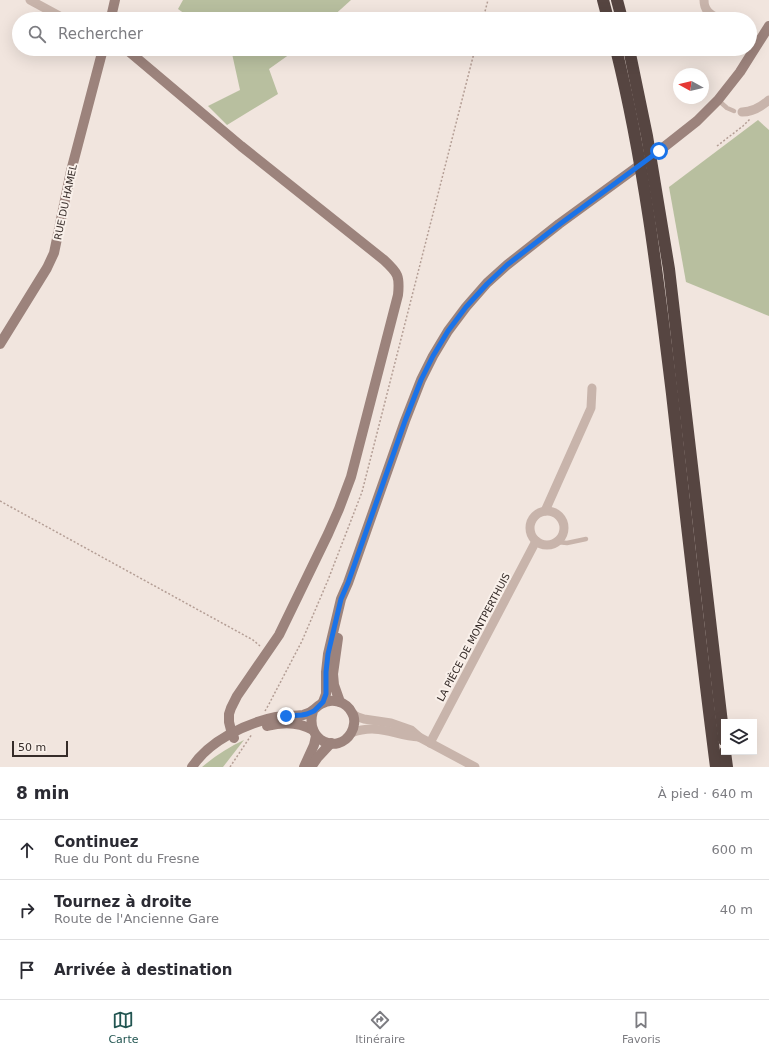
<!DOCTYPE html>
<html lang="fr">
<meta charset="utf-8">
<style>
:root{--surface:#fff;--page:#f7f7f7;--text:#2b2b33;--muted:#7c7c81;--line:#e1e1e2;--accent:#225551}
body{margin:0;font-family:"DejaVu Sans",sans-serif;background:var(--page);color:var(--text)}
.controls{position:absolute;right:12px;bottom:12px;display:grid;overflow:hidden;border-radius:0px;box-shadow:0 4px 16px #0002}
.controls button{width:36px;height:36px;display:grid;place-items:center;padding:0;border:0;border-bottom:1px solid var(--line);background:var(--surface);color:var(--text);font:20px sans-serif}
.compass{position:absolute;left:673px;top:68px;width:36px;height:36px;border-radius:50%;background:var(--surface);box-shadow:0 4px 16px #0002;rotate:278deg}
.scale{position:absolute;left:12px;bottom:10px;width:56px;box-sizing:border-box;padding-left:4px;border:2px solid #362c29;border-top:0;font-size:11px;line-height:14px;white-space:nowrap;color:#362c29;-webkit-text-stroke:3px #f9f0ea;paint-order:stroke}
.stop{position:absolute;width:12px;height:12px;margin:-9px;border:3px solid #1a73e8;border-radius:50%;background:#fff}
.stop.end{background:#1a73e8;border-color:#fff;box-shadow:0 1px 4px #0008}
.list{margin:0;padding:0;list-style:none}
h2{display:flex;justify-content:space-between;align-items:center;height:52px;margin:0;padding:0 16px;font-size:17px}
h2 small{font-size:13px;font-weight:400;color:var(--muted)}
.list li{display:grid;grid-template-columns:26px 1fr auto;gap:12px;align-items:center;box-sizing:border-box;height:60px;padding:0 16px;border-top:1px solid var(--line)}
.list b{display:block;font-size:15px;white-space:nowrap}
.list p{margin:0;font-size:13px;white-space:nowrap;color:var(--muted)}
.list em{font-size:13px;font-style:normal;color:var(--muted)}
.icon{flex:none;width:22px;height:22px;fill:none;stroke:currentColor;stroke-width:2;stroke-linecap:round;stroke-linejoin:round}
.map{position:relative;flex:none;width:769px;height:767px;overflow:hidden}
.search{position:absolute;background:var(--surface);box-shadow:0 4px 16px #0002;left:12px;right:12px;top:12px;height:44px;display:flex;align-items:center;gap:10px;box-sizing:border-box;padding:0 14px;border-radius:22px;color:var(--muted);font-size:15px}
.sheet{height:232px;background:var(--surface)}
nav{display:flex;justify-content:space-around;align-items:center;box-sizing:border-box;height:56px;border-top:1px solid var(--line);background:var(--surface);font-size:11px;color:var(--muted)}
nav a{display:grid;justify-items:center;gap:2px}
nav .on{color:var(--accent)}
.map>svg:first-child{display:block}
</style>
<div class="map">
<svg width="769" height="767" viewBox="0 0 769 767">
<rect width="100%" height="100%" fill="#f1e5de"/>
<!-- green -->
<g fill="#b8bf9f">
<polygon points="183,0 351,0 330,19 192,19 178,9"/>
<polygon points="231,49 297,49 269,69 278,94 227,125 208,106 240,90"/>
<polygon points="758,120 769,130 769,316 686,282 669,187"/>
<path d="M244 740 223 767H202C215 756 229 747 244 740Z"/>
</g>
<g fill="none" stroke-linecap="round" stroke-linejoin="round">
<!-- path -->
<g stroke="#b49e95" stroke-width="1.5" stroke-dasharray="2 2" stroke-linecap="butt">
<polyline points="483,19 488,0"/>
<polyline points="717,146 743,126 750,119"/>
<polyline points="0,501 253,640 260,646"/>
<polyline points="265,711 269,704 302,641 328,580 362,492 475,49"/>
<polyline points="230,767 252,734"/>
</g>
<!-- lane -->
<g stroke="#c8b4ab" stroke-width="4.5">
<polyline points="718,100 727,108 734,111"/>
<polyline points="557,542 567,543 586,539"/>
</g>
<!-- street -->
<g stroke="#c8b4ab" stroke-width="9">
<polyline points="30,0 65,19"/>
<path d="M704 0C704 11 710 14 719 19"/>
<polyline points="750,39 758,44"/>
<path d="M742 112C753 112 761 107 769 100"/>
<polyline points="545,511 591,408 592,388"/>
<circle cx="547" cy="528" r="17"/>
<polyline points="353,714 358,717 364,719 391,723 411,730 419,737 475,767"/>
<path d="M351 733C378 723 393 735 419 737"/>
<polyline points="430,743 536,541"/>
</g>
<!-- secondary -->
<g stroke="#9c837c" stroke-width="10">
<polyline points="111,19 112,13 115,0"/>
<path d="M126 49 241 146 384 260C398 273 400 276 398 295L351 477 339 509 328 534 279 635 237 696 231 708 229 714V722L231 730 234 738"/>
<polyline points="0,344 47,268 54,253 71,171 103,49"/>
<polyline points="338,638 333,674 334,685 340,702"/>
<polyline points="323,702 326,694 326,672 328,654 341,599 348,583 405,421 421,380 433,356 448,331 466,307 487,283 507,265 559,224 659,151 697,121 718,100 740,72 769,26"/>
<path d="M267 726C282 722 299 722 313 730"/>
<path d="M192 767C209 741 246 723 276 717 285 716 295 716 303 715 313 713 314 708 321 704 332 697 347 702 352 713 356 719 354 728 351 733 338 755 304 741 313 711"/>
<polyline points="304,767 314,745 316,736"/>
<polyline points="311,767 318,757 331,743"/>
</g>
<!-- highway -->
<g stroke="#564541" stroke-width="12">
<polyline points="603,0 608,19"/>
<polyline points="617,0 622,19"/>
<path d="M616 49C644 162 658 279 672 394 686 518 700 643 716 767"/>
<polyline points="629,49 647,136 669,269 724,740"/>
<polyline points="725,752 727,767"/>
</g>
</g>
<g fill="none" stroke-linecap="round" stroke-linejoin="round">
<!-- route -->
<polyline stroke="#1a73e8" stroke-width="5" points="286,716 302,715 307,714 314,711 323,702 326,694 326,672 328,654 341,599 348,583 405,421 421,380 433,356 448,331 466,307 487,284 507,265 560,224 659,151"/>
</g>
<g text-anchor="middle" stroke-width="4" stroke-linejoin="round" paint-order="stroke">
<!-- street labels -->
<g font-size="10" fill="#362c29" stroke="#f9f0ea">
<text transform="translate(65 202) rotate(-78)" y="4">RUE DU HAMEL</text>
<text transform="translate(473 637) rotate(-62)" y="4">LA PIÈCE DE MONTPERTHUIS</text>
</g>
</g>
</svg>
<div class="controls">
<button><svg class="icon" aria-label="layers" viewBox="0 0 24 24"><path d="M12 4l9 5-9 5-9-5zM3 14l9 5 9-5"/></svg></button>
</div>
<svg class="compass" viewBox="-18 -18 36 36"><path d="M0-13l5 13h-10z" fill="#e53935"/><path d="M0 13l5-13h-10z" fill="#7c7c81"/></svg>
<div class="scale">50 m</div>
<div class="stop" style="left:659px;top:151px"></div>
<div class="stop end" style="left:286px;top:716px"></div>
<div class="search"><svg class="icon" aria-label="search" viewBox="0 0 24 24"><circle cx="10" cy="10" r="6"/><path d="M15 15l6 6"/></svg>Rechercher</div>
</div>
<section class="sheet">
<h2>8 min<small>À pied · 640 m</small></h2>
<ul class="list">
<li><svg class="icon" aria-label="ahead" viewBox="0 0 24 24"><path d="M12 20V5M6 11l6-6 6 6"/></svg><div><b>Continuez</b><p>Rue du Pont du Fresne</p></div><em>600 m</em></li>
<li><svg class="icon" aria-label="right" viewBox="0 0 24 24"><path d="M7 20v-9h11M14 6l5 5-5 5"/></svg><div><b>Tournez à droite</b><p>Route de l'Ancienne Gare</p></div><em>40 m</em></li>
<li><svg class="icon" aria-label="arrive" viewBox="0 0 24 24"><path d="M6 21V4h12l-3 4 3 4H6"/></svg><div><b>Arrivée à destination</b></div></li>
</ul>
</section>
<nav>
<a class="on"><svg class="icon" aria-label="map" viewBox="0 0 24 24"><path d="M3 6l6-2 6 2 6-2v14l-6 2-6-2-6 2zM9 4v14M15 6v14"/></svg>Carte</a>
<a><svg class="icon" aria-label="directions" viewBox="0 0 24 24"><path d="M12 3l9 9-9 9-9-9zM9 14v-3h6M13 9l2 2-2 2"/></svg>Itinéraire</a>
<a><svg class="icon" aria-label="saved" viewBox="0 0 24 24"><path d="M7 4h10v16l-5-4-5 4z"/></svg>Favoris</a>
</nav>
